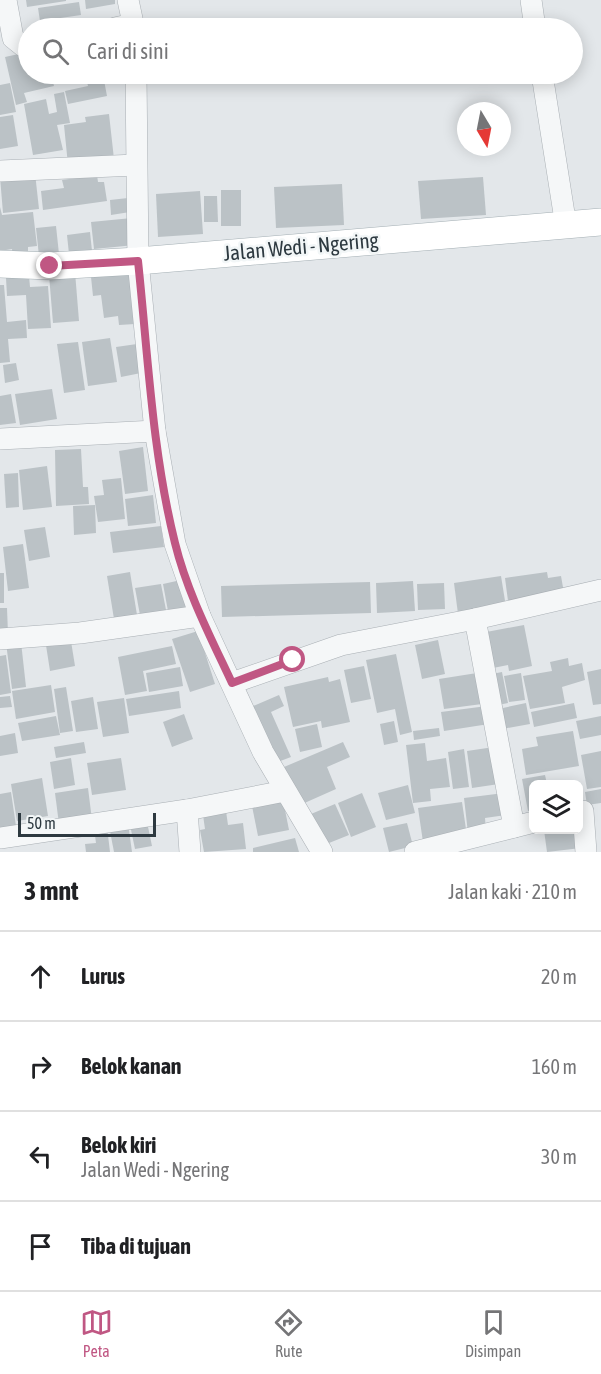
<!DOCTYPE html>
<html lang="id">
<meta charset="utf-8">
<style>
:root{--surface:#fff;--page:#f2f2f2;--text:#202124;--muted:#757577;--line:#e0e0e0;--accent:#c05783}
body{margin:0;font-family:"Asap Condensed",sans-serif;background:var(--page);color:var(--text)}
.controls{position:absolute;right:18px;bottom:18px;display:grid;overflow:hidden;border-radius:9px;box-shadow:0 3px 15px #0003}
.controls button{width:54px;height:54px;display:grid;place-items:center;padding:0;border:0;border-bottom:2px solid var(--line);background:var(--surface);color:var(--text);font:30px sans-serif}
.compass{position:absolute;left:457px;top:102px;width:54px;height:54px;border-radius:50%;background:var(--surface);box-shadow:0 3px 15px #0003;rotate:170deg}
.scale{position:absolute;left:18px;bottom:15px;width:138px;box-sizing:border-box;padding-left:6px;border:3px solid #2d3940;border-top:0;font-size:16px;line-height:21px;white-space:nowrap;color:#2d3940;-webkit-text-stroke:4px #f2f6f7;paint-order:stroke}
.stop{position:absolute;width:18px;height:18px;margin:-14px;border:4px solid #c05783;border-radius:50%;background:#fff}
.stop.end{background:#c05783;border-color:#fff;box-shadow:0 2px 6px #0008}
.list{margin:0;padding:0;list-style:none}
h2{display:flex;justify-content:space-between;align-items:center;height:78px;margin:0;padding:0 24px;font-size:26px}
h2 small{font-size:20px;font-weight:400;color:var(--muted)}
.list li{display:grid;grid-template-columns:39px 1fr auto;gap:18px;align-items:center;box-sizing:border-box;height:90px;padding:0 24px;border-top:2px solid var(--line)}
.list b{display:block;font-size:22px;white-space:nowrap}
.list p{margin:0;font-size:20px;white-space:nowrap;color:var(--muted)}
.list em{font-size:20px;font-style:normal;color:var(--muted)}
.icon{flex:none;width:33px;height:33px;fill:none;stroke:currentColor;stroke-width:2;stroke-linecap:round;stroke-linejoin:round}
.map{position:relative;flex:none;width:601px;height:852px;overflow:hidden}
.search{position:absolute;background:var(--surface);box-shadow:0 3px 15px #0003;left:18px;right:18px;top:18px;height:66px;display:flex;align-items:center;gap:15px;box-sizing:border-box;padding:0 21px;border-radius:33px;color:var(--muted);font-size:22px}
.sheet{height:438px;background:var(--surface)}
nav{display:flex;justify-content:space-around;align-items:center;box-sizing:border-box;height:84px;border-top:2px solid var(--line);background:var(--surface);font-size:16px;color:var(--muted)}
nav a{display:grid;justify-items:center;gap:3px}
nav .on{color:var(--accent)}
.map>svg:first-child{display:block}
</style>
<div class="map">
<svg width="601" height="852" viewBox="0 0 601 852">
<rect width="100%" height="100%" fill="#e3e7ea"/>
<!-- building -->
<g fill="#bbc2c6">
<polygon points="26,0 66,0 66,1 27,7"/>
<polygon points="85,0 115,0 115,4 86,9"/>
<polygon points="79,2 81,15 40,21 38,8"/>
<polygon points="28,52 28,74 51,74 54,86 24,93 27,102 16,105 5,57"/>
<polygon points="53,74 98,74 98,75 55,84"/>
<polygon points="103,75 107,96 68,104 65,91 88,86 86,78"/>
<polygon points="10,83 16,112 0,115 0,85"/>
<polygon points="64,92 70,123 57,125 63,150 33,155 24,104 46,99 49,114 57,112 54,94"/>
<polygon points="109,114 114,159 68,165 64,125 86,122 85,117"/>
<polygon points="13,115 18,146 0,149 0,117"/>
<polygon points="35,173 39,209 3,213 0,177"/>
<polygon points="97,175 98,182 104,182 107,201 43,210 41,191 64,188 62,180"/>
<polygon points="483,177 486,215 421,219 418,181"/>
<polygon points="342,184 344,225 276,228 274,187"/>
<rect x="221" y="190" width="20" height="36"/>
<polygon points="200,191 203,234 158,237 156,194"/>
<polygon points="204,196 217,196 218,222 204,222"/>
<polygon points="128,198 130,212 111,215 110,200"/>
<polygon points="0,207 2,215 33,212 37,246 28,247 28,255 13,256 12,249 0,251"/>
<polygon points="132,218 135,245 94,249 91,222"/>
<polygon points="56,226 59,254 39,256 36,228"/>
<polygon points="90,232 92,251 69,254 67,235"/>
<polygon points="75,272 79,321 53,323 49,275"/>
<polygon points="129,272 135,324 119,325 118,316 104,318 101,295 93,296 91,277"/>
<polygon points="29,276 30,287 48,286 51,328 28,329 26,295 7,296 6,278"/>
<polygon points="0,285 4,285 7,322 26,320 27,338 8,339 10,362 0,363"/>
<polygon points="110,338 117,382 88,386 82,342"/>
<polygon points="78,342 85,390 64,393 57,344"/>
<polygon points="137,344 141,373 121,377 116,347"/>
<polygon points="16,363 19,380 5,383 3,365"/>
<polygon points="52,389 57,419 20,425 15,394"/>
<polygon points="11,394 16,423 0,425 0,396"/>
<polygon points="143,447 148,491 125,494 119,451"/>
<polygon points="81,449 83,487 88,487 89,504 56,506 55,450"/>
<polygon points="47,466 52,507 23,510 19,470"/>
<polygon points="18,473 19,507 6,508 4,474"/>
<polygon points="121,478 125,519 98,522 94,496 104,495 102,480"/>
<polygon points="153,495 156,523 128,526 125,499"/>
<polygon points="95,505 96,533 74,535 73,506"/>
<polygon points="161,526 164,547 113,553 110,532"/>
<polygon points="45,527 50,557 29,561 24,530"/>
<polygon points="23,544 29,588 8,591 3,547"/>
<polygon points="130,572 137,615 114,619 107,576"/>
<polygon points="547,572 548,578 561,576 564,593 508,601 505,578"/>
<rect x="0" y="573" width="4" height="30"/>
<polygon points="501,576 506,607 458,614 454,583"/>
<polygon points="181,580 186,608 168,611 163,584"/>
<polygon points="413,581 415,611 377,613 376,583"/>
<polygon points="370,582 371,613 222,617 221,586"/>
<polygon points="444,583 445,609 418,610 417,584"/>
<polygon points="161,584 166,610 140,615 135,588"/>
<polygon points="0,608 7,608 8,634 0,635"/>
<polygon points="524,625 532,666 509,671 508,665 488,669 481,633"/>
<polygon points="198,631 215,684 190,692 172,639"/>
<polygon points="70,635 75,666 50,671 45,639"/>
<polygon points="438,640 445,674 422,679 415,645"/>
<polygon points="21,642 26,687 12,689 6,643"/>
<polygon points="172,646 176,664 143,671 147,691 125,695 118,657"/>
<polygon points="396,654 412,732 400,735 395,709 377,713 366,660"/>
<polygon points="6,655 11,693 0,695 0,656"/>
<polygon points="568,658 569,666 582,663 585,680 562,687 565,703 530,709 523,676 552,671 550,662"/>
<polygon points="364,666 371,699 351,703 344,670"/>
<polygon points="180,667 183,686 149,692 146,673"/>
<polygon points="601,669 601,704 593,705 587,672"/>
<polygon points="502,672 508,703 493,706 487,675"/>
<polygon points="477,673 482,704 444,709 439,679"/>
<polygon points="521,673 525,700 509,702 504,676"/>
<polygon points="328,677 329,682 340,679 350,722 322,728 321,721 293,727 284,687"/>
<polygon points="51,685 55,712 16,719 12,691"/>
<polygon points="66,687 73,731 60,733 54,689"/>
<polygon points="179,691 181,708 129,716 126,699"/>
<polygon points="279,695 284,706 271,712 291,757 275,763 251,707"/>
<polygon points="10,696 12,707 0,708 0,697"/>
<polygon points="93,697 98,729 76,732 71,701"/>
<polygon points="124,698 129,733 103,737 97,702"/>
<polygon points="526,703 530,724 502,729 498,709"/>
<polygon points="574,703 577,718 534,727 531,712"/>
<polygon points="487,706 489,724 444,731 441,712"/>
<polygon points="184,714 193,739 172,747 163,722"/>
<polygon points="56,716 60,735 22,741 18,723"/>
<polygon points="601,716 601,735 580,739 576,721"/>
<polygon points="394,721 398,742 384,745 380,724"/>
<polygon points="317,724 322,747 300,752 295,729"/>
<polygon points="439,728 440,736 414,740 413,731"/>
<polygon points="573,731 579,766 526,775 522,749 538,746 536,737"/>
<polygon points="15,733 18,753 0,756 0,736"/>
<polygon points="84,742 86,753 56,758 54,747"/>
<polygon points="343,742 350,757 327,767 336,789 300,805 284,767"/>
<polygon points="425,743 427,761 446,758 450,787 430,789 431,801 413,803 406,745"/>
<polygon points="494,747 499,784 472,788 467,751"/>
<polygon points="464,749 469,787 453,789 448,752"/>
<polygon points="601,751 601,787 587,789 581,755"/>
<polygon points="71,758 75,785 54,789 50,762"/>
<polygon points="121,758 126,790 92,795 87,763"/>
<polygon points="545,775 547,784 534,784 534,810 528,811 522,779"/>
<polygon points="42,778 48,816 17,821 11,784"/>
<polygon points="408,785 415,813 386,820 378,793"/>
<polygon points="88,788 92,820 59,824 55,793"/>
<polygon points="601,789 601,803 587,805 585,792"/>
<polygon points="11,792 17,833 0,835 0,794"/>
<polygon points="362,793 376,827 351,837 338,803"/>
<polygon points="504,793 506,815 485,818 486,831 468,833 464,798"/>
<polygon points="283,800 289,830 258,836 252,806"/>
<polygon points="462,802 467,836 423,842 418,808"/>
<polygon points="335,804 349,835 324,845 311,814"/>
<polygon points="226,811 228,825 243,823 246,849 204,852 200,830 205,829 203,815"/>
<polygon points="147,822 152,846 135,849 130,825"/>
<polygon points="128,823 132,852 114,852 109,826"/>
<polygon points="407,823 413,846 389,852 383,828"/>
<polygon points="107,827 110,852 86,852 85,844 96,843 94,828"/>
<polygon points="544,830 579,830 581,848 547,852"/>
<polygon points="295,838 299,852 253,852 253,848"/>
</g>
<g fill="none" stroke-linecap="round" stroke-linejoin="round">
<defs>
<g id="minor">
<polyline points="6,0 13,38 23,46 28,46"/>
<polyline points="128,0 134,28"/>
<polyline points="531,0 535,28"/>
<polyline points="115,28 133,24"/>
<polyline points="136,74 138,261 155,431 175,544 200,616 263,752 322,852"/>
<polyline points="542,74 566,226"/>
<polyline points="0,171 136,165"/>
<polyline points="0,439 155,431"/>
<polyline points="475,619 514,827"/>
<polyline points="0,639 80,633 200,616"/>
<polyline points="232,683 341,645 475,619 601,590"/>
<polyline points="187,810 190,852"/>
<polyline points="583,811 586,852"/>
<polyline points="0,838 187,810 285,791"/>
<polyline points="415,852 534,822"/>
</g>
<polyline id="major" points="0,264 50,266 138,261 601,222"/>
</defs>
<!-- minor casing -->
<use href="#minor" stroke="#a9afb4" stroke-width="22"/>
<!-- major casing -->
<use href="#major" stroke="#a4afb4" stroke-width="28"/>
<!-- minor -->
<use href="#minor" stroke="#f5f7f8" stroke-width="21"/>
<!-- major -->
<use href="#major" stroke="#fff" stroke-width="27"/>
</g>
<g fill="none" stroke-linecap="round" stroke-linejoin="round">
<!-- route -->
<path stroke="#c05783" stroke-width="8" d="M50 266 138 261C148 355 152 451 175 543 187 592 211 638 232 683L293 660"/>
</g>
<g text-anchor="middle" stroke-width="5" stroke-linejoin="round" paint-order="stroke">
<!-- street labels -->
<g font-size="21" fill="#2d3940" stroke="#f2f6f7">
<text transform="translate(301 247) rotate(-5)" y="7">Jalan Wedi - Ngering</text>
</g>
</g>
</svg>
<div class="controls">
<button><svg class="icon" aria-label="layers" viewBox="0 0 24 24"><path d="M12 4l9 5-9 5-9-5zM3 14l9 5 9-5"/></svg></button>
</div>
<svg class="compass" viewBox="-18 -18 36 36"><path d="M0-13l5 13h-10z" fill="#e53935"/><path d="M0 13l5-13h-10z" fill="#757577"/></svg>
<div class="scale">50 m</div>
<div class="stop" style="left:293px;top:660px"></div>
<div class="stop end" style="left:50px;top:266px"></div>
<div class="search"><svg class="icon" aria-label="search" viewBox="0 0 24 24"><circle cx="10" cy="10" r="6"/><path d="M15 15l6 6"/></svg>Cari di sini</div>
</div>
<section class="sheet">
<h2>3 mnt<small>Jalan kaki · 210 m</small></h2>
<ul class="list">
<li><svg class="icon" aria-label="ahead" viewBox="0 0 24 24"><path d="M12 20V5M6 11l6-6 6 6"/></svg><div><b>Lurus</b></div><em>20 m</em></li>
<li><svg class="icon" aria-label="right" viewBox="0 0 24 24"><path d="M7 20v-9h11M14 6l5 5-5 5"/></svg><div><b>Belok kanan</b></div><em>160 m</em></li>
<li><svg class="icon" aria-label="left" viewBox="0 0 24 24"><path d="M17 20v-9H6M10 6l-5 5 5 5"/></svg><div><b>Belok kiri</b><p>Jalan Wedi - Ngering</p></div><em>30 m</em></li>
<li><svg class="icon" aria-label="arrive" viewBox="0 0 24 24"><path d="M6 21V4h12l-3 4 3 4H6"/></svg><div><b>Tiba di tujuan</b></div></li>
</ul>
</section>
<nav>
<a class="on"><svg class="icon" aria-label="map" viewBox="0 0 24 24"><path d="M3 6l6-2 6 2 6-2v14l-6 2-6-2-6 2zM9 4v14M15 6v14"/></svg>Peta</a>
<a><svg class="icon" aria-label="directions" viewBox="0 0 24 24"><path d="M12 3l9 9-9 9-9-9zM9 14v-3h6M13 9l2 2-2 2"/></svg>Rute</a>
<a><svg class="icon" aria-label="saved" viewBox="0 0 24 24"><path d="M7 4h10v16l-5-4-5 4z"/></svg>Disimpan</a>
</nav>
